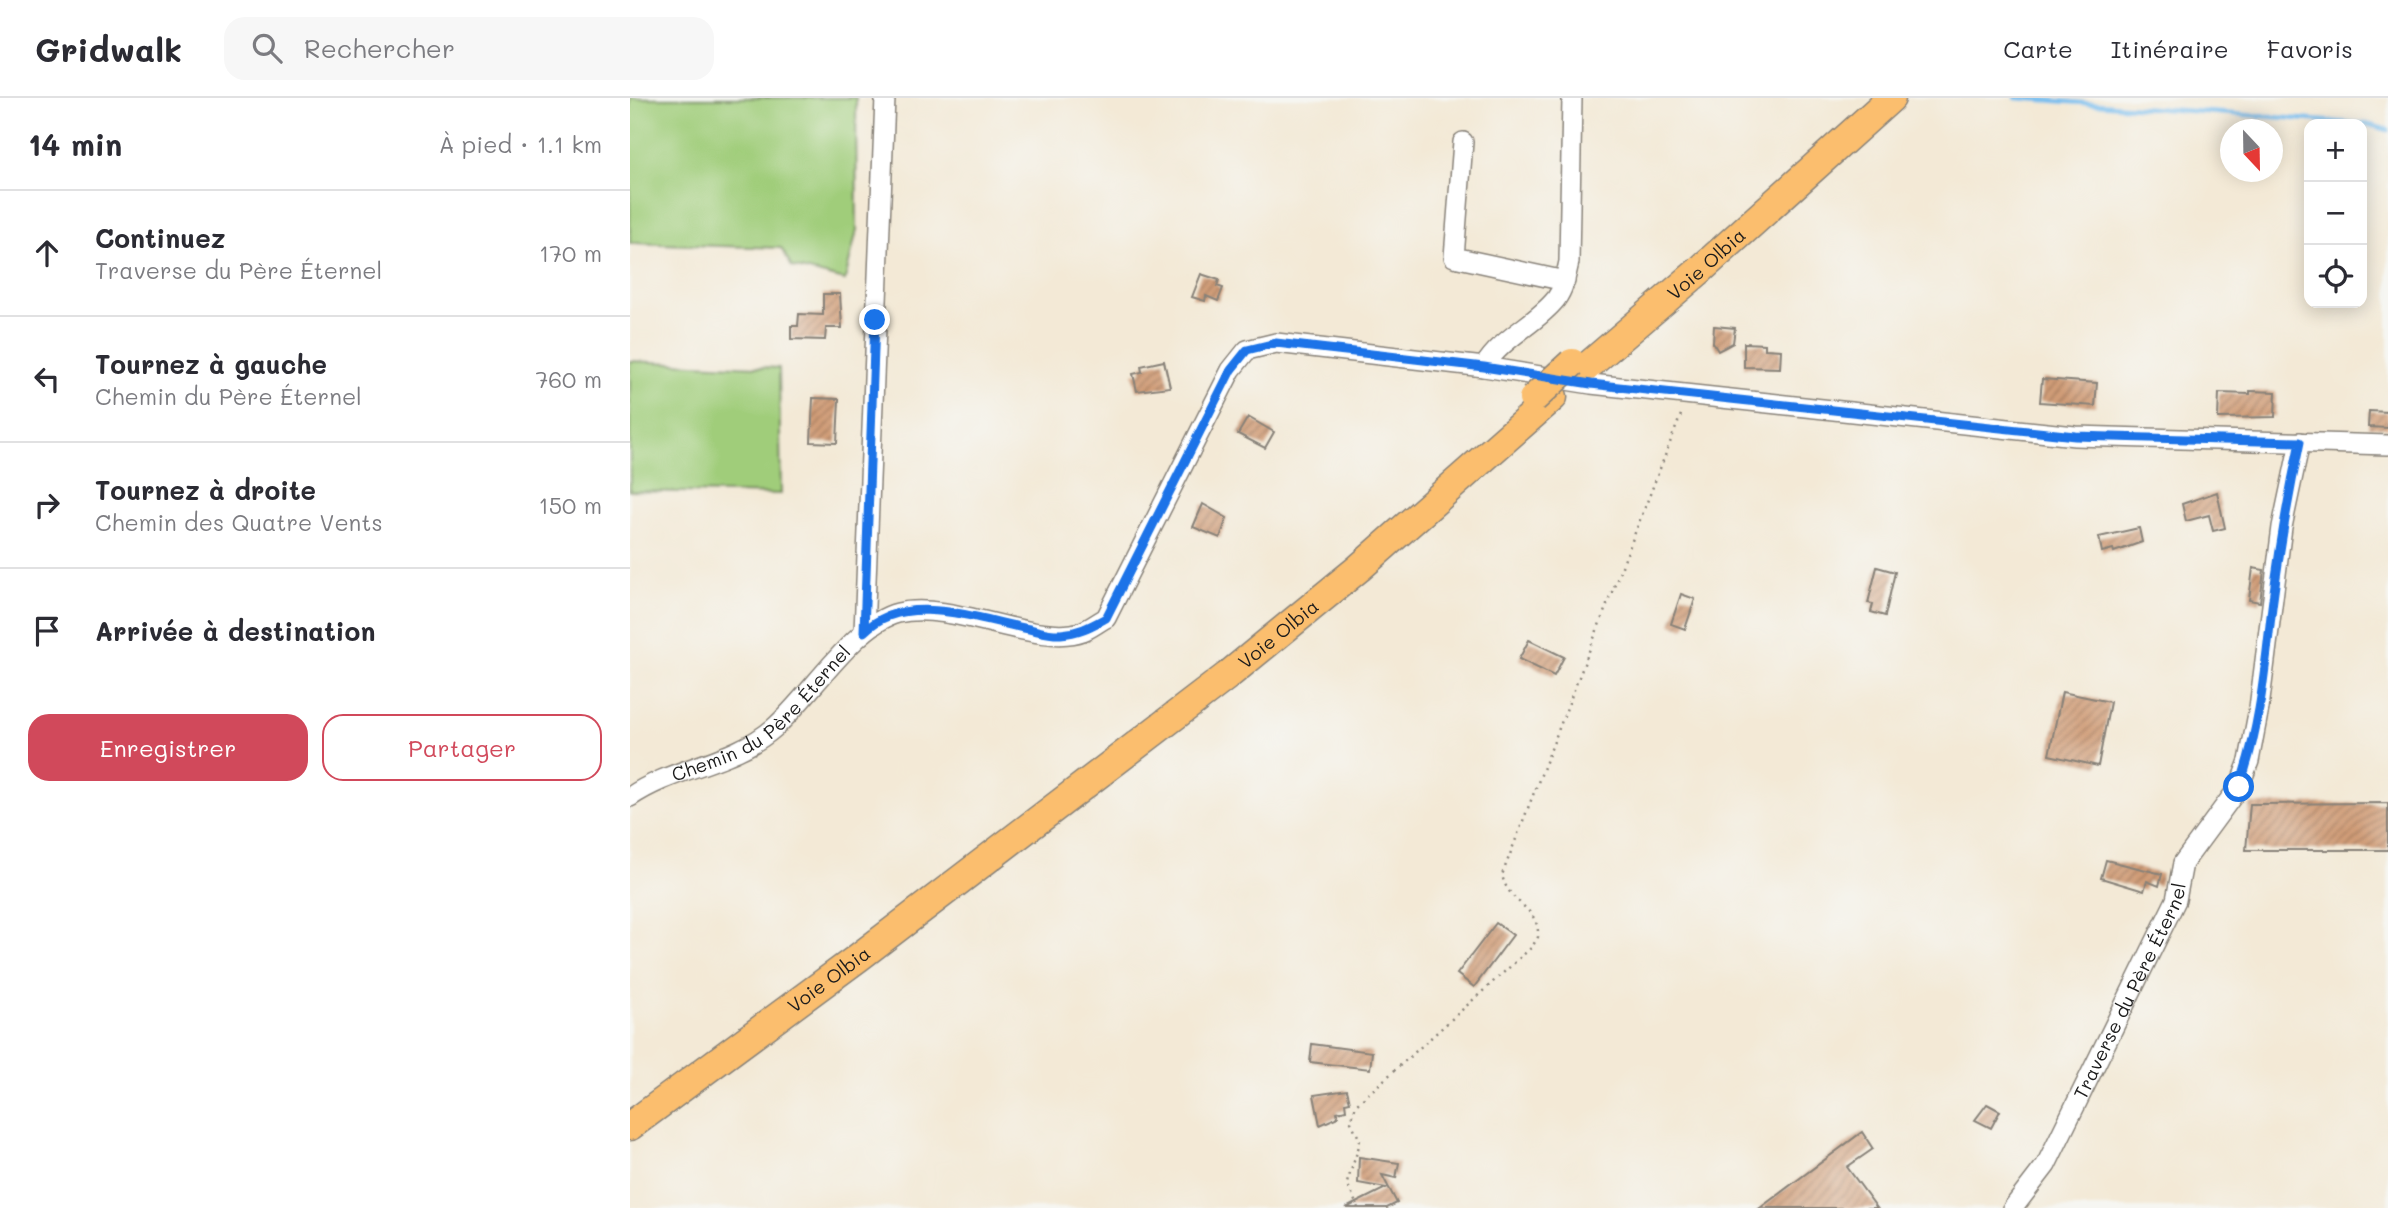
<!DOCTYPE html>
<html lang="fr">
<meta charset="utf-8">
<style>
:root{--surface:#fff;--page:#f7f7f7;--text:#2b2b33;--muted:#7c7c81;--line:#e1e1e2;--accent:#d1495b}
body{margin:0;font-family:Mali,sans-serif;background:var(--page);color:var(--text)}
.controls{position:absolute;right:21px;top:21px;display:grid;overflow:hidden;border-radius:14px;box-shadow:0 4px 18px #0003}
.controls button{width:63px;height:63px;display:grid;place-items:center;padding:0;border:0;border-bottom:2px solid var(--line);background:var(--surface);color:var(--text);font:35px sans-serif}
.compass{position:absolute;left:1590px;top:21px;width:63px;height:63px;border-radius:50%;background:var(--surface);box-shadow:0 4px 18px #0003;rotate:158deg}
.stop{position:absolute;width:21px;height:21px;margin:-16px;border:5px solid #1a73e8;border-radius:50%;background:#fff}
.stop.end{background:#1a73e8;border-color:#fff;box-shadow:0 2px 7px #0008}
.list{margin:0;padding:0;list-style:none}
h2{display:flex;justify-content:space-between;align-items:center;height:91px;margin:0;padding:0 28px;font-size:30px}
h2 small{font-size:23px;font-weight:400;color:var(--muted)}
.list li{display:grid;grid-template-columns:46px 1fr auto;gap:21px;align-items:center;box-sizing:border-box;height:126px;padding:0 28px;border-top:2px solid var(--line)}
.list b{display:block;font-size:26px;white-space:nowrap}
.list p{margin:0;font-size:23px;white-space:nowrap;color:var(--muted)}
.list em{font-size:23px;font-style:normal;color:var(--muted)}
.actions{display:flex;gap:14px;padding:21px 28px}
.actions a{flex:1;padding:16px 0;border:2px solid var(--accent);border-radius:21px;text-align:center;font-size:24px;color:var(--accent)}
.actions .main{background:var(--accent);color:#fff}
.icon{flex:none;width:38px;height:38px;fill:none;stroke:currentColor;stroke-width:2;stroke-linecap:round;stroke-linejoin:round}
.map{position:relative;flex:none;width:1758px;height:1110px;overflow:hidden}
header{display:flex;align-items:center;gap:42px;box-sizing:border-box;height:98px;padding:0 35px;background:var(--surface);border-bottom:2px solid var(--line)}
header strong{font-size:33px}
nav{display:flex;gap:38px;margin-inline-start:auto;font-size:24px}
.search{width:490px;height:63px;background:var(--page);display:flex;align-items:center;gap:18px;box-sizing:border-box;padding:0 24px;border-radius:21px;color:var(--muted);font-size:26px}
main{display:flex}
aside{flex:1;background:var(--surface)}
.map>svg:first-child{display:block}
</style>
<header>
<strong>Gridwalk</strong>
<div class="search"><svg class="icon" aria-label="search" viewBox="0 0 24 24"><circle cx="10" cy="10" r="6"/><path d="M15 15l6 6"/></svg>Rechercher</div>
<nav><a>Carte</a><a>Itinéraire</a><a>Favoris</a></nav>
</header>
<main>
<aside>
<h2>14 min<small>À pied · 1.1 km</small></h2>
<ul class="list">
<li><svg class="icon" aria-label="ahead" viewBox="0 0 24 24"><path d="M12 20V5M6 11l6-6 6 6"/></svg><div><b>Continuez</b><p>Traverse du Père Éternel</p></div><em>170 m</em></li>
<li><svg class="icon" aria-label="left" viewBox="0 0 24 24"><path d="M17 20v-9H6M10 6l-5 5 5 5"/></svg><div><b>Tournez à gauche</b><p>Chemin du Père Éternel</p></div><em>760 m</em></li>
<li><svg class="icon" aria-label="right" viewBox="0 0 24 24"><path d="M7 20v-9h11M14 6l5 5-5 5"/></svg><div><b>Tournez à droite</b><p>Chemin des Quatre Vents</p></div><em>150 m</em></li>
<li><svg class="icon" aria-label="arrive" viewBox="0 0 24 24"><path d="M6 21V4h12l-3 4 3 4H6"/></svg><div><b>Arrivée à destination</b></div></li>
</ul>
<div class="actions"><a class="main">Enregistrer</a><a>Partager</a></div>
</aside>
<div class="map">
<svg width="1758" height="1110" viewBox="0 0 1758 1110">
<defs>
<pattern id="building-hatch" width="6" height="6" patternUnits="userSpaceOnUse" patternTransform="scale(1.75)"><rect width="6" height="6" fill="#d09c77"/><path d="M-1 1l2-2M0 6l6-6M5 7l2-2" fill="none" stroke="#a87e61"/></pattern>
</defs>
<rect width="100%" height="100%" fill="#f6f6f2"/>
<filter id="ink" filterUnits="userSpaceOnUse"><feTurbulence type="fractalNoise" baseFrequency=".0143" numOctaves="2"/><feDisplacementMap in="SourceGraphic" scale="14" xChannelSelector="R" yChannelSelector="G"/><feConvolveMatrix kernelMatrix="1 2 1 2 8 2 1 2 1" color-interpolation-filters="sRGB"/></filter>
<filter id="wash" filterUnits="userSpaceOnUse"><feTurbulence type="fractalNoise" baseFrequency=".00686" numOctaves="4" result="noise"/><feDisplacementMap in="SourceGraphic" scale="28" xChannelSelector="R" yChannelSelector="G"/><feGaussianBlur stdDeviation="1.57" result="paint"/><feColorMatrix in="noise" values="0 0 0 0 0 0 0 0 0 0 0 0 0 0 0 0 0 1.4 0 .05"/><feComposite in="paint" operator="in"/></filter>
<g filter="url(#wash)">
<rect width="100%" height="100%" fill="#f3e9d6"/>
<!-- grass -->
<g fill="#a0cd7a" stroke="#5e744b" stroke-width="2">
<polygon points="0,0 226,0 227,132 215,182 162,169 151,150 0,145"/>
<polygon points="0,263 149,270 151,396 0,393"/>
</g>
<g fill="none" stroke-linecap="round" stroke-linejoin="round">
<!-- stream -->
<polyline stroke="#77beef" stroke-width="4.5" points="1386,0 1736,26 1758,32"/>
</g>
<g id="blocks">
<!-- building -->
<g fill="url(#building-hatch)">
<polygon points="571,176 589,182 587,188 593,190 588,203 576,198 575,203 562,199"/>
<polygon points="193,196 210,196 212,230 196,230 195,242 161,241 161,228 168,228 169,216 193,217"/>
<polygon points="1084,228 1105,230 1103,245 1088,253 1083,245"/>
<polygon points="1114,245 1135,246 1135,251 1151,252 1150,270 1114,269"/>
<polygon points="534,263 540,289 507,293 503,276 512,274 511,268"/>
<polygon points="1412,281 1467,285 1465,308 1410,304"/>
<polygon points="1620,293 1646,294 1645,319 1588,320 1589,295 1620,296"/>
<polygon points="183,300 209,301 207,345 181,344"/>
<polygon points="1739,313 1758,314 1758,330 1738,329"/>
<polygon points="618,319 644,334 635,350 608,336"/>
<polygon points="1587,394 1595,430 1583,433 1579,417 1556,423 1552,406"/>
<polygon points="573,406 597,420 590,440 563,429"/>
<polygon points="1509,430 1512,444 1484,454 1483,451 1472,454 1469,439"/>
<polygon points="1247,469 1265,474 1255,518 1241,514 1243,506 1238,505"/>
<polygon points="1623,470 1634,472 1630,504 1619,502"/>
<polygon points="1051,496 1065,501 1055,531 1041,526"/>
<polygon points="899,542 934,559 924,578 889,561"/>
<polygon points="1432,594 1480,604 1468,668 1419,657"/>
<polygon points="1758,705 1758,752 1616,752 1620,706"/>
<polygon points="1476,762 1532,776 1529,788 1517,783 1514,793 1471,780"/>
<polygon points="866,825 883,837 844,889 827,876"/>
<polygon points="682,946 742,954 740,971 680,964"/>
<polygon points="717,992 720,1004 715,1005 716,1012 707,1014 708,1019 690,1027 684,997"/>
<polygon points="1357,1006 1370,1013 1361,1030 1345,1022"/>
<polygon points="1232,1034 1243,1051 1217,1069 1247,1110 1130,1110"/>
<polygon points="729,1059 769,1065 766,1080 752,1077 767,1105 757,1110 716,1110 756,1090 728,1085"/>
</g>
</g>
</g>
<g filter="url(#ink)">
<use href="#blocks" fill-opacity="0" stroke="#888279" stroke-width="2"/>
<g fill="none" stroke-linecap="round" stroke-linejoin="round">
<defs>
<g id="minor">
<polyline points="833,44 824,159 935,183"/>
<path d="M854 269C872 239 905 227 926 201 934 190 936 177 939 164L942 0"/>
<polyline points="234,534 255,0"/>
<path id="s1" d="M0 699C43 669 104 665 144 630 179 600 225 525 268 515 323 502 409 550 453 533 461 530 468 524 476 520L601 272 617 252 646 245 854 269 961 286 1445 338 1758 347"/>
<path id="s2" d="M1383 1110 1416 1067 1546 802 1553 765 1609 689 1619 663 1629 610 1652 429 1670 344"/>
</g>
<g id="highway">
<path id="s3" d="M952 273 1069 173 1261 0"/>
<path id="s4" d="M0 1028 229 859 597 578 729 470 923 299"/>
</g>
</defs>
<!-- minor casing -->
<use href="#minor" stroke="#888279" stroke-width="22"/>
<!-- highway casing -->
<use href="#highway" stroke="#888279" stroke-width="31"/>
<!-- path -->
<path stroke="#888279" stroke-width="2.5" stroke-dasharray="2 5" stroke-linecap="butt" d="M728 1110 717 1085 729 1048 730 1042 721 1024 726 1007 902 849 908 839C910 808 879 808 872 777L1052 314"/>
<!-- minor -->
<use href="#minor" stroke="#fff" stroke-width="19"/>
<!-- highway -->
<use href="#highway" stroke="#fbbe6e" stroke-width="28"/>
<defs>
<polyline id="highway-bridge" points="903,301 942,265"/>
</defs>
<!-- highway-bridge casing -->
<use href="#highway-bridge" stroke="#888279" stroke-width="31" stroke-linecap="butt"/>
<!-- highway-bridge -->
<use href="#highway-bridge" stroke="#fbbe6e" stroke-width="28"/>
</g>
</g>
<g fill="none" stroke-linecap="round" stroke-linejoin="round" filter="url(#ink)">
<!-- route -->
<path stroke="#1a73e8" stroke-width="9" d="M245 222 234 534C274 492 351 522 399 531 409 533 421 537 431 536 449 535 461 528 476 520L601 272 617 252 646 245 854 269 961 286 1445 338 1670 344C1658 399 1649 454 1642 509 1635 570 1630 632 1609 689"/>
</g>
<g text-anchor="middle" stroke-width="5" stroke-linejoin="round" paint-order="stroke">
<!-- street labels -->
<g font-size="19" fill="#1c1c1c" stroke="#f6f6f2">
<text dy="7" stroke="none"><textPath href="#s3" startOffset="164">Voie Olbia</textPath></text>
<text dy="7" stroke="none"><textPath href="#s4" startOffset="814">Voie Olbia</textPath></text>
<text dy="7" stroke="none"><textPath href="#s1" startOffset="158">Chemin du Père Éternel</textPath></text>
<text dy="7" stroke="none"><textPath href="#s4" startOffset="247">Voie Olbia</textPath></text>
<text dy="7" stroke="none"><textPath href="#s2" startOffset="248">Traverse du Père Éternel</textPath></text>
</g>
</g>
</svg>
<div class="controls">
<button>+</button>
<button>−</button>
<button><svg class="icon" aria-label="locate" viewBox="0 0 24 24"><circle cx="12" cy="12" r="6"/><path d="M12 2v4M12 18v4M2 12h4M18 12h4"/></svg></button>
</div>
<svg class="compass" viewBox="-18 -18 36 36"><path d="M0-13l5 13h-10z" fill="#e53935"/><path d="M0 13l5-13h-10z" fill="#7c7c81"/></svg>
<div class="stop" style="left:1609px;top:689px"></div>
<div class="stop end" style="left:245px;top:222px"></div>
</div>
</main>
